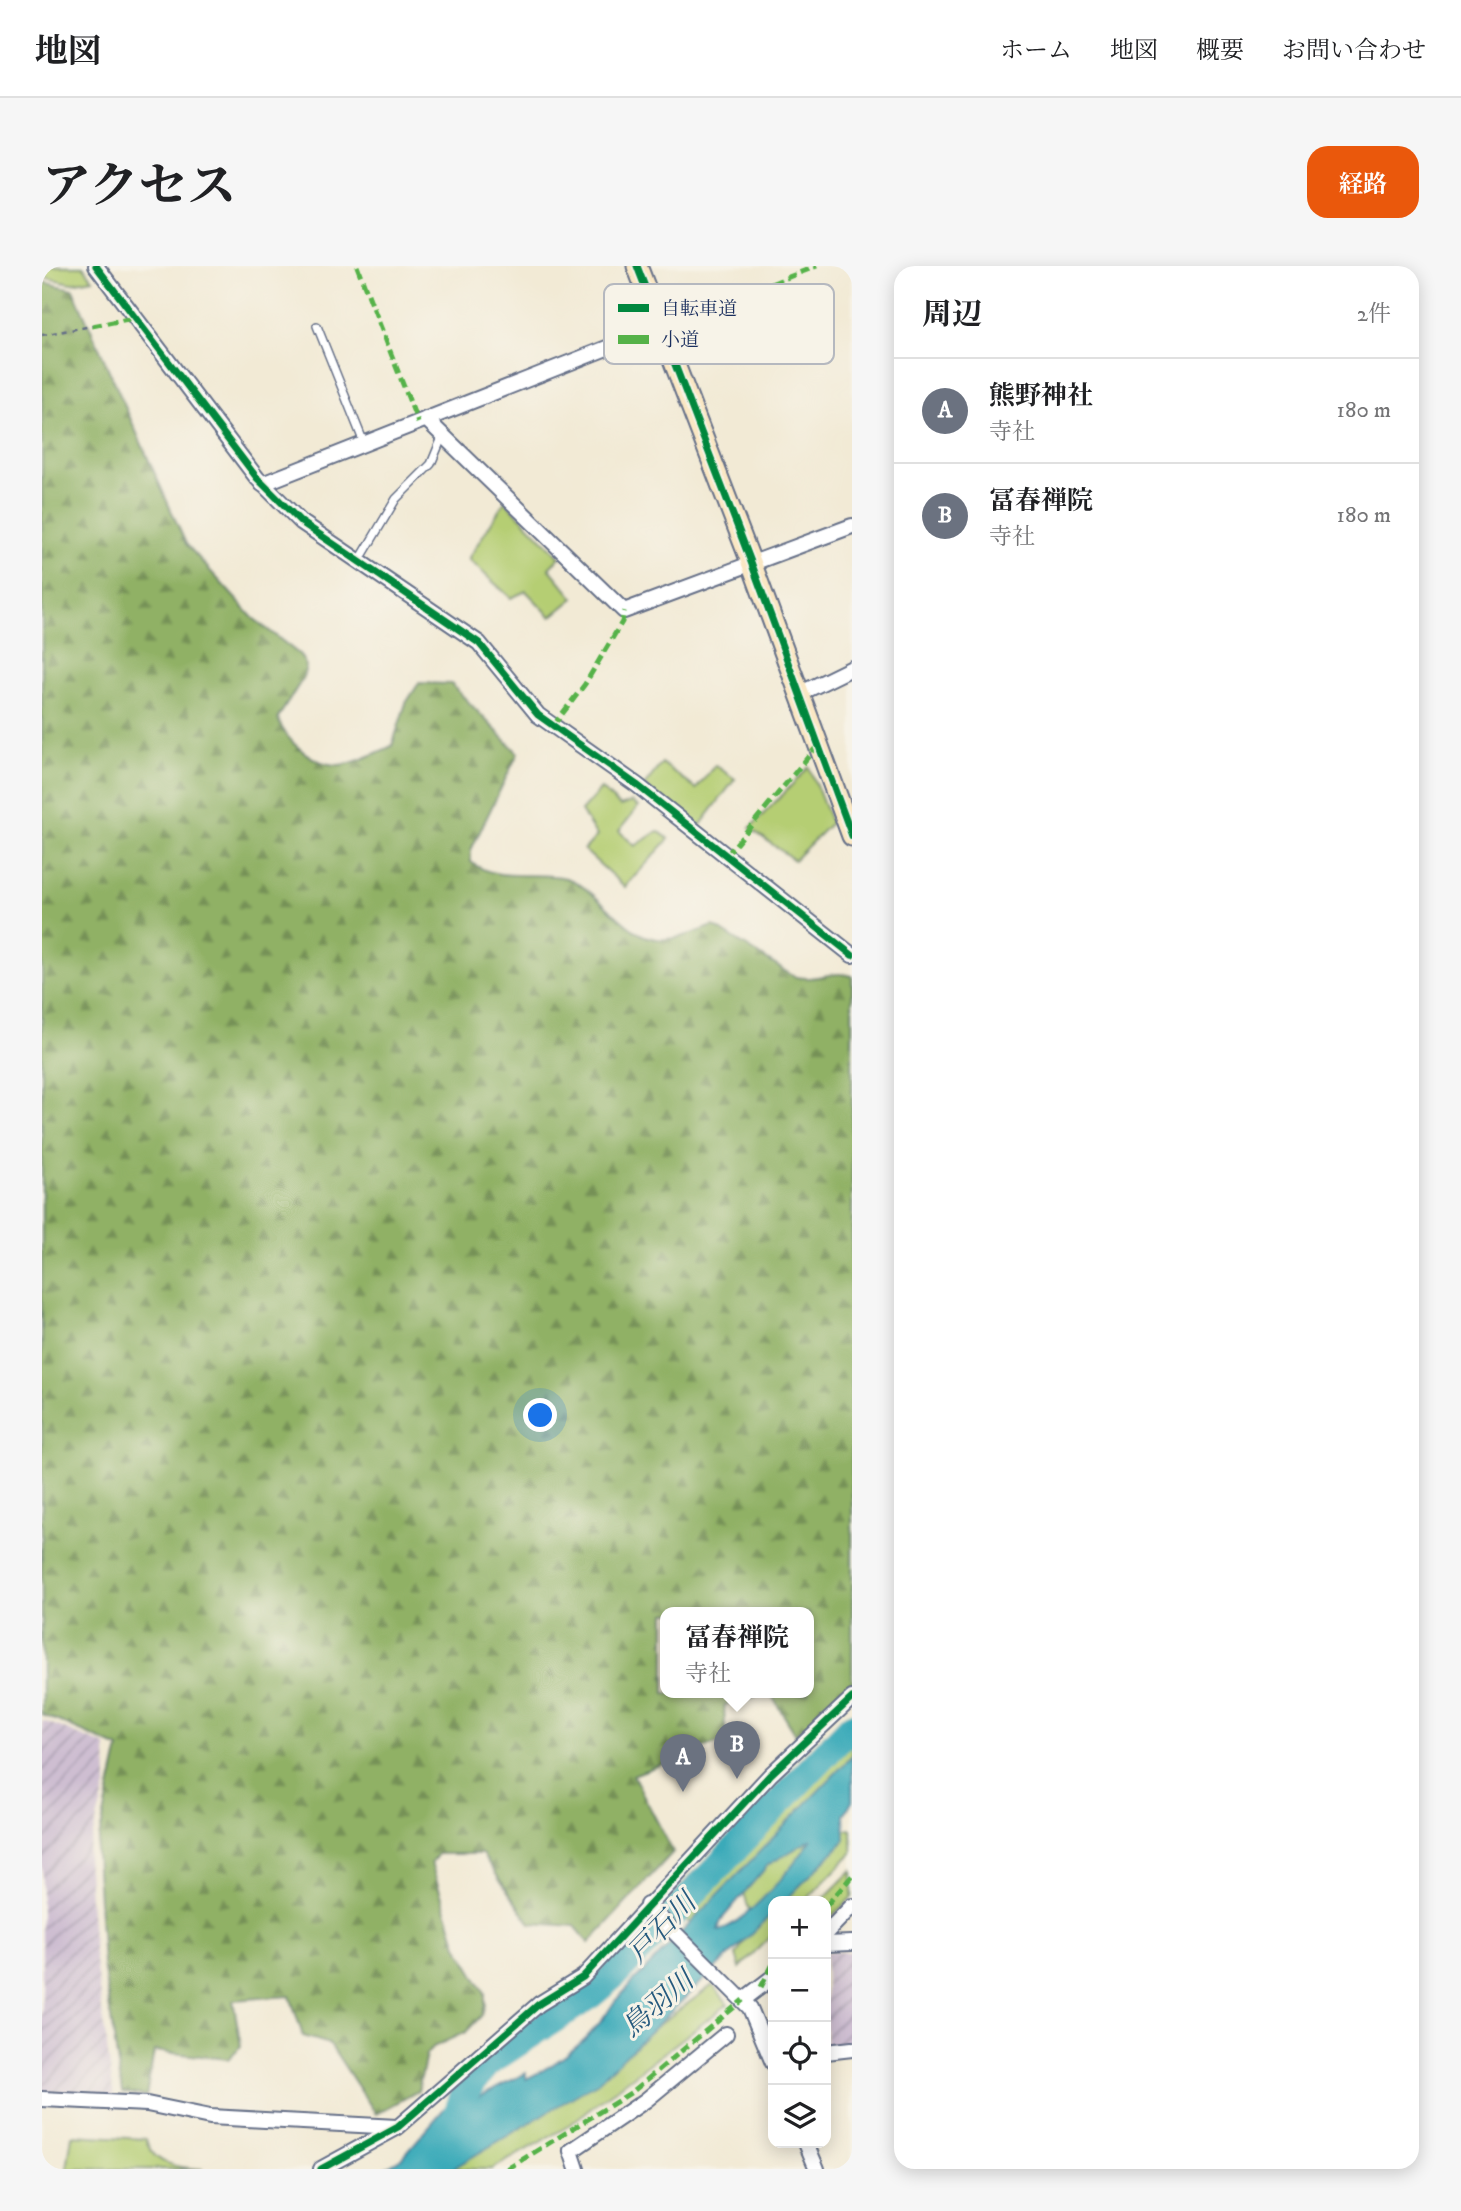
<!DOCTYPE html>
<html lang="ja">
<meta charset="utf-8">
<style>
:root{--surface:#fff;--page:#f6f6f6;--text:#202124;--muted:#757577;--line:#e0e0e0;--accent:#ea580c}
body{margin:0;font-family:"IM FELL DW Pica","Noto Serif JP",serif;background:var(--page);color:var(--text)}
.controls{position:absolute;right:21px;bottom:21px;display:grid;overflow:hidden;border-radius:14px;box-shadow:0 4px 18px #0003}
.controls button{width:63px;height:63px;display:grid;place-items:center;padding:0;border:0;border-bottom:2px solid var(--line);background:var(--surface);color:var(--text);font:35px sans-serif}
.you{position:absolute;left:499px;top:1150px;width:24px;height:24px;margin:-18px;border:5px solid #fff;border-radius:50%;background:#1a73e8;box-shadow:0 0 0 10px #1a73e833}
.badge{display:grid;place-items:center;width:46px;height:46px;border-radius:50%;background:var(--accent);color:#fff;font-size:23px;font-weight:700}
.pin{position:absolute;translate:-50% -58px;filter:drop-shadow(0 2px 4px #0008)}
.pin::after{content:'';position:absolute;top:37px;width:24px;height:21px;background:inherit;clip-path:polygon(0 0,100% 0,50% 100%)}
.popup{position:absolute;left:618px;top:1341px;width:154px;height:91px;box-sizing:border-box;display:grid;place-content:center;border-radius:14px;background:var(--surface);filter:drop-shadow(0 2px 5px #0005);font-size:23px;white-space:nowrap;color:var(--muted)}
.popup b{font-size:26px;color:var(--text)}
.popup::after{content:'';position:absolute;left:50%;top:100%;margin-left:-14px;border:14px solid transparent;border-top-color:var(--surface)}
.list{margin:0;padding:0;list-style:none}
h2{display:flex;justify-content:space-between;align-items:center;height:91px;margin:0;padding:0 28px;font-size:30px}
h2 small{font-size:23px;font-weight:400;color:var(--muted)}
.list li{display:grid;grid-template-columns:46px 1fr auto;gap:21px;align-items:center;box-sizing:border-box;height:105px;padding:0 28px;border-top:2px solid var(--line)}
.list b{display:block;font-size:26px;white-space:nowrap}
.list p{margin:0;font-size:23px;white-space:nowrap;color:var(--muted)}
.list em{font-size:23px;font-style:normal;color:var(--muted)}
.icon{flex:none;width:38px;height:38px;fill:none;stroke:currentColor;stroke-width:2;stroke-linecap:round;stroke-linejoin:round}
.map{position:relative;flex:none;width:810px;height:1903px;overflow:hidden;border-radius:21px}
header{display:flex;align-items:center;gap:42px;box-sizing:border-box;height:98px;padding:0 35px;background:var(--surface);border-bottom:2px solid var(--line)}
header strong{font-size:33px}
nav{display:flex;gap:38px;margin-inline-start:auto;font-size:24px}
.intro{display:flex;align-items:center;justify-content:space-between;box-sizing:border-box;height:168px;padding:0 42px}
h1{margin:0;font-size:49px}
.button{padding:18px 32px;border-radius:21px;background:var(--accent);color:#fff;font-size:24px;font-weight:700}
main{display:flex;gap:42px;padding:0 42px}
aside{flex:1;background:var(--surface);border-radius:21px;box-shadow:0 4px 18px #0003}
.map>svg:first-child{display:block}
</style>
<header>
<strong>地図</strong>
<nav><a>ホーム</a><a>地図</a><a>概要</a><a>お問い合わせ</a></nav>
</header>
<div class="intro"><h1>アクセス</h1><a class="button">経路</a></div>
<main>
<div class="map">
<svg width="810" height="1903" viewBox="0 0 810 1903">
<defs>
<pattern id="industrial-furrows" width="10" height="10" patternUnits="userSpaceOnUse" patternTransform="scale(1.75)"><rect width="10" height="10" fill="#cebed1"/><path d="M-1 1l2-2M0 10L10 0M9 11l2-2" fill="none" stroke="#a69bad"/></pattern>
<pattern id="forest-firs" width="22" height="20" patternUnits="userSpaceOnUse" patternTransform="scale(1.75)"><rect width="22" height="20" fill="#90b165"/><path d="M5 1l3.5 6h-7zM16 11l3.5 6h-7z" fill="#759056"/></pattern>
</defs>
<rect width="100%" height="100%" fill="#f7f3e8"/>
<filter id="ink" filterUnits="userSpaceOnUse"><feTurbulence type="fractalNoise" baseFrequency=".0143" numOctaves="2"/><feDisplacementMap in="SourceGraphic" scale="14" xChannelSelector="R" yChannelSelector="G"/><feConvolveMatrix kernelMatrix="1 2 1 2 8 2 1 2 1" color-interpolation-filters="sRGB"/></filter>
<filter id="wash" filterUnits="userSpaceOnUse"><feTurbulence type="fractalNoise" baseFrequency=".00686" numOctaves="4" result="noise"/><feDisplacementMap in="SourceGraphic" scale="28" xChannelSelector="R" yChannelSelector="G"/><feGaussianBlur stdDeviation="1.57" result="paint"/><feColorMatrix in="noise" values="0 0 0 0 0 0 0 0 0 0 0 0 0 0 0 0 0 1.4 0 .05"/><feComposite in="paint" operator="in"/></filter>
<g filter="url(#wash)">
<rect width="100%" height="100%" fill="#f2ead5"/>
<!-- industrial -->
<g fill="url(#industrial-furrows)">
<polygon points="0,1454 64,1480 65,1517 45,1590 52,1687 72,1831 0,1827"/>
<polygon points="784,1686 810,1686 810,1778 784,1779"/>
</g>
<!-- green -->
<g fill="#b5ce73" stroke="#687e68" stroke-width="2">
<polygon points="0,0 41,0 51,13 29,17 0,11"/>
<polygon points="463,235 518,291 507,302 532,332 509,351 484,325 469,332 426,293"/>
<polygon points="620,497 654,523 673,499 693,513 657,561 602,520"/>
<polygon points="767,501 789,557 752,594 708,562"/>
<polygon points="559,523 578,540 590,536 596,541 577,565 593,580 616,565 627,573 583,621 542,584 555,570 539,545"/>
<polygon points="810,1451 810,1500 649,1658 624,1635"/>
<path d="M810 1563V1587L763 1635H731V1668L698 1702 694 1689 711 1661 701 1622C743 1574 747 1572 810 1563Z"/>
<polygon points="810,1604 810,1631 784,1656 784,1635 779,1635"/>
<polygon points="671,1719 686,1738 523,1862 450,1903 409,1903 507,1839"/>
<path d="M30 1869 104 1873C110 1899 136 1902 161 1903H25Z"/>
</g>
<!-- forest -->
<path fill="url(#forest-firs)" stroke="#567062" stroke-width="2" d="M0 16 31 23 144 278 211 352 258 389 264 400 261 412 236 452C243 477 277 504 304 498 319 495 336 486 350 480L364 437 377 417 409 418 476 487 429 584V596C457 618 493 604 524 612 548 618 579 661 603 670 626 679 651 667 672 660L751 710C772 717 790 703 810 710V1417L754 1469 728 1427H767V1347H623V1427H725L682 1439 684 1474 591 1509 631 1586 547 1677 533 1660 488 1657 440 1588H396L389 1597 415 1679 443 1727V1738L440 1749 424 1766 391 1781 384 1789 376 1825 334 1848 288 1778 261 1770 248 1730 191 1734 199 1780 186 1793 112 1785 104 1830 80 1826 61 1698 54 1586 77 1482 0 1448Z"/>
<!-- water -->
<path fill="#3baab9" stroke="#2b6c8c" stroke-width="2" fill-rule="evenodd" d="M810 1490V1535L802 1549 803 1574 743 1635H731V1647L556 1816 410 1903H341L360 1892 407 1837 427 1835 484 1807V1813C521 1796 553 1769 573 1735ZM770 1573C754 1597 703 1660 676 1664L679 1654 726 1599Z"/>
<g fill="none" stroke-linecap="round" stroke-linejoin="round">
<!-- river -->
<polyline stroke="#3baab9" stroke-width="28" points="407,1873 423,1825 448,1795 546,1731 577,1705 810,1460"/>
</g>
</g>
<g filter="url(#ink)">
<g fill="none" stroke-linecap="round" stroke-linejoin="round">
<defs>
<g id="lane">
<polyline points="275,60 322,177"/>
<polyline points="316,297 354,233 389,198 401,169"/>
</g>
<g id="street">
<polyline points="54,0 215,212 259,256 437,377 496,449 595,519 810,689"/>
<polyline points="384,153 582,345 810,260"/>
<polyline points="220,218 618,61"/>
<polyline points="757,428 810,402"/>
<polyline points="605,1639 708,1742 731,1797"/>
<polyline points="784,1667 810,1640"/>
<polyline points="784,1678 810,1677"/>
<polyline points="701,1734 731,1711"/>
<polyline points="784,1786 810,1783"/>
<polyline points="0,1833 105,1838 168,1851 355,1861"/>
<polyline points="764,1877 775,1903"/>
<polyline points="279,1903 356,1861 497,1738 541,1711 728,1509 810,1432"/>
<polyline points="535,1903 529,1885 604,1834 684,1768"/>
</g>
<polyline id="secondary" points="595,0 709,296 810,570"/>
</defs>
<!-- lane casing -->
<use href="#lane" stroke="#667088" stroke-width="10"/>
<!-- street casing -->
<use href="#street" stroke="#667088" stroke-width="18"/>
<!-- secondary casing -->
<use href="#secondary" stroke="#667088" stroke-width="23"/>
<!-- path -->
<polyline stroke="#667088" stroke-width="2.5" stroke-dasharray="5 5" stroke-linecap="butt" points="0,69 50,60"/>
<!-- lane -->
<use href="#lane" stroke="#fff" stroke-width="7"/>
<!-- street -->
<use href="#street" stroke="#fff" stroke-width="14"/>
<!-- secondary -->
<use href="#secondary" stroke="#fae7c3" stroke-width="19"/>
<!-- quiet -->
<g stroke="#55b248" stroke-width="5" stroke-dasharray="10 5" stroke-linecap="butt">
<polyline points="315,0 376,157"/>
<polyline points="50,60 92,52"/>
<polyline points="618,61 775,0"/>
<polyline points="511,460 543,418 580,356 582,345"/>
<polyline points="684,590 776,479"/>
<polyline points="784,1640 810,1610"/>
<polyline points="719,1721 731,1698"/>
<polyline points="465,1903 590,1826 701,1734"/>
</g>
<defs>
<g id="cycleway">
<polyline points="54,0 215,212 259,256 437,377 496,449 595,519 810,689"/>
<polyline points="595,0 709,296 810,570"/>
<polyline points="279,1903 356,1861 497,1738 541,1711 728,1509 810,1432"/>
</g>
</defs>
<!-- cycleway casing -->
<use href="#cycleway" stroke="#f7f3e8" stroke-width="11"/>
<!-- cycleway -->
<use href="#cycleway" stroke="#00873e" stroke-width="7"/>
</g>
</g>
<g text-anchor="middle" stroke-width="6" stroke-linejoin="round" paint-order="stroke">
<!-- water labels -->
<g font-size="28" font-style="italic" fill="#265a7e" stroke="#f7f3e8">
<text transform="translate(619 1661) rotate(-46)" y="10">戸石川</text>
<text transform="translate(615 1737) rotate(-41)" y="10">鳥羽川</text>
</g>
</g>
<!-- legend -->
<rect x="562" y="18" width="230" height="80" rx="10" fill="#f7f3e8" stroke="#b5b8bf" stroke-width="2"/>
<rect x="576" y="38" width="31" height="8" fill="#00873e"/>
<rect x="576" y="69" width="31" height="9" fill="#55b248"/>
<g font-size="19" fill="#1b2f5e">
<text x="619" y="49">自転車道</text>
<text x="619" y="80">小道</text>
</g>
</svg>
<div class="controls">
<button>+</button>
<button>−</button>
<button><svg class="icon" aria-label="locate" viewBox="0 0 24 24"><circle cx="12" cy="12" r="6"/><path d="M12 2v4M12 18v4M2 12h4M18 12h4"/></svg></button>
<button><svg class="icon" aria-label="layers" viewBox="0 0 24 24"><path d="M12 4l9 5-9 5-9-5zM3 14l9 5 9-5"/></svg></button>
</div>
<div class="you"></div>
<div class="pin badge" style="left:641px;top:1526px;background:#6b7280">A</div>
<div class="pin badge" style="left:695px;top:1513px;background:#6b7280">B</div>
<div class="popup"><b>冨春禅院</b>寺社</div>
</div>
<aside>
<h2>周辺<small>2件</small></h2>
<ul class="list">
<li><span class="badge" style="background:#6b7280">A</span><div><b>熊野神社</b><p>寺社</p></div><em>180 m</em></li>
<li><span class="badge" style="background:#6b7280">B</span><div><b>冨春禅院</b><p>寺社</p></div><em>180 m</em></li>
</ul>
</aside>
</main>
